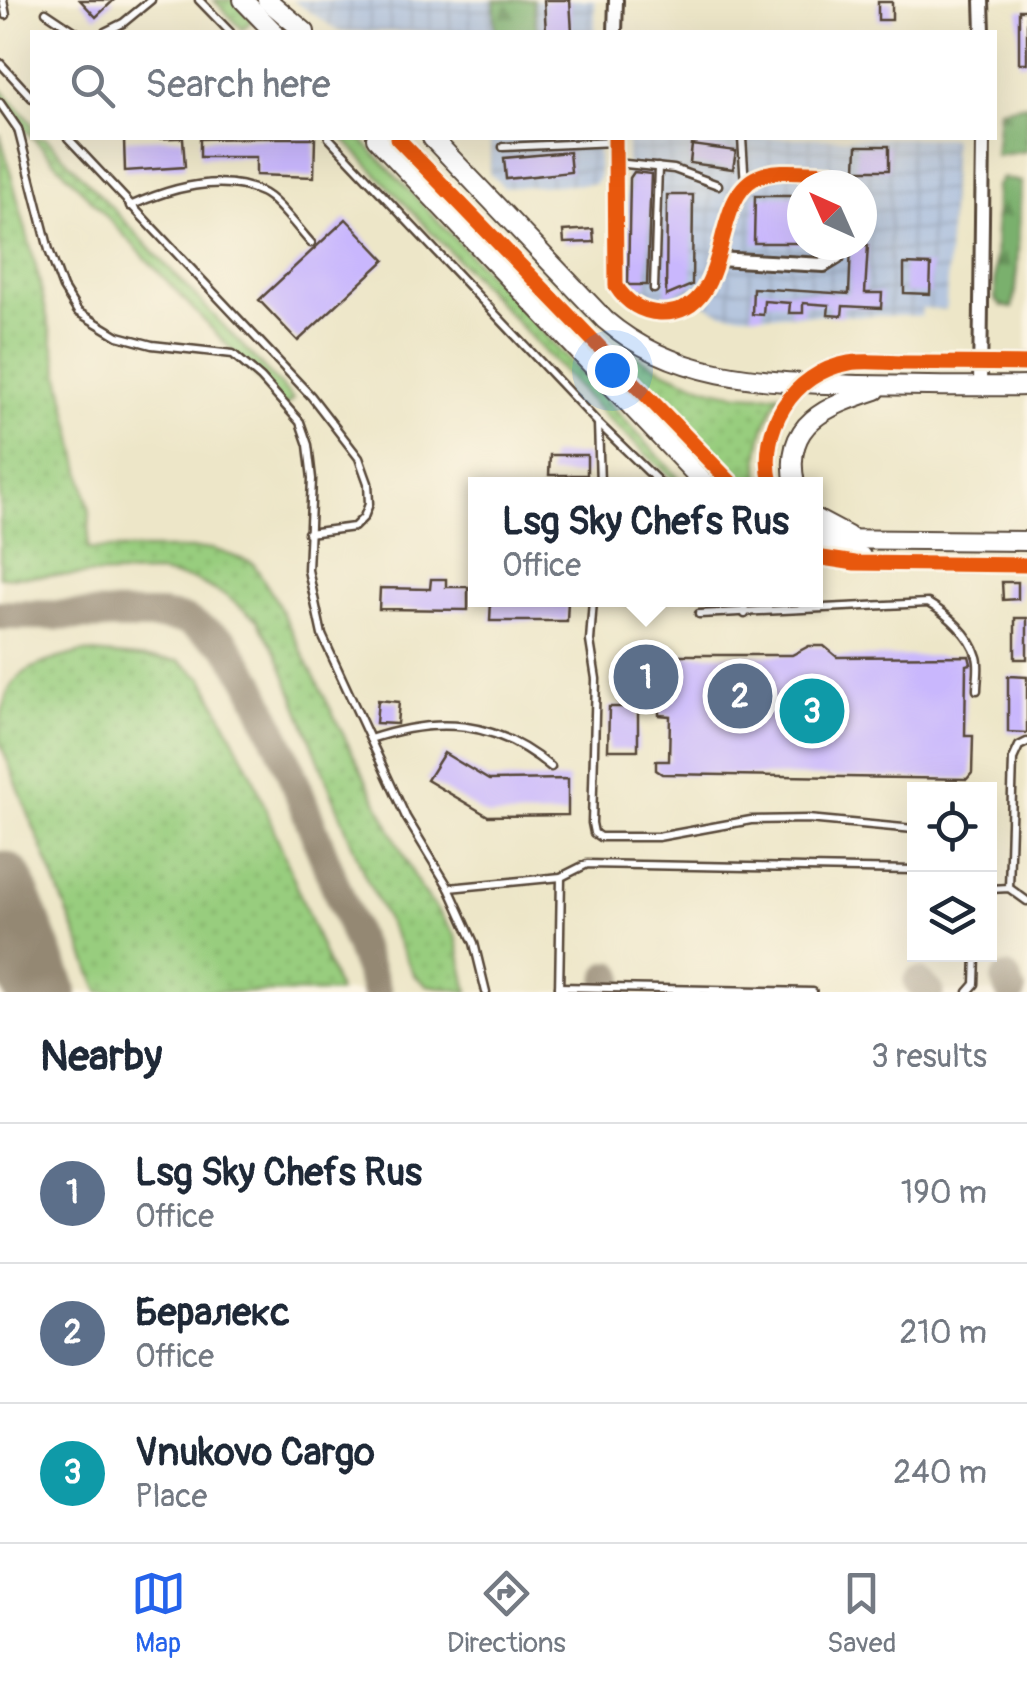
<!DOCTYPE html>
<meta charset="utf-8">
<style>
:root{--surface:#fff;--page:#f2f2f3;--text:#1f2937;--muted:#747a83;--line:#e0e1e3;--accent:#2563eb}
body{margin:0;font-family:Pangolin,sans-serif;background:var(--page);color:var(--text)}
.controls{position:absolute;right:30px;bottom:30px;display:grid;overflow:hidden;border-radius:0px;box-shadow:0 10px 40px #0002}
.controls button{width:90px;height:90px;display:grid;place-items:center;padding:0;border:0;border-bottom:2px solid var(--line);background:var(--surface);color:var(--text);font:50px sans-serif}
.compass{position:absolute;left:787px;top:170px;width:90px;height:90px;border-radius:50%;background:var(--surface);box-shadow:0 10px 40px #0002;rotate:315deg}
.you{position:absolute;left:612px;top:370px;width:35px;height:35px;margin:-25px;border:8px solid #fff;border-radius:50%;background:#1a73e8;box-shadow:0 0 0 15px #1a73e833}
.badge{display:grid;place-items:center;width:65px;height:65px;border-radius:50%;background:var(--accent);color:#fff;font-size:32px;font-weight:700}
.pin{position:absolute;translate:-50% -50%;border:5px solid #fff;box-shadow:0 2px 10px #0006}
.popup{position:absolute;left:468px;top:477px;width:355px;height:130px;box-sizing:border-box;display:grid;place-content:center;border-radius:0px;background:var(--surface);filter:drop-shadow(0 2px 8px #0005);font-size:32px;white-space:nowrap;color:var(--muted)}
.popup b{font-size:38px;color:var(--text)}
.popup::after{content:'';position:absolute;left:50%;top:100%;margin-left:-20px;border:20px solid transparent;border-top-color:var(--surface)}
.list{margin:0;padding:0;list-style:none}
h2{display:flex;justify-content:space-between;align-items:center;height:130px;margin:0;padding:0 40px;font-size:42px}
h2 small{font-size:32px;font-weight:400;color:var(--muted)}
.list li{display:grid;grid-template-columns:65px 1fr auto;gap:30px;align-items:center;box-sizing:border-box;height:140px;padding:0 40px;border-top:2px solid var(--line)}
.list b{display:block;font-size:38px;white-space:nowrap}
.list p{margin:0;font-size:32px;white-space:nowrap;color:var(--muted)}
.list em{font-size:32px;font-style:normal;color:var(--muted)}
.icon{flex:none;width:55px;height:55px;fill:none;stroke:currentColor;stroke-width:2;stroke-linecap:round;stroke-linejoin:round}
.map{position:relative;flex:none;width:1027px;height:992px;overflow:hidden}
.search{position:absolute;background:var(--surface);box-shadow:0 10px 40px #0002;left:30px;right:30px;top:30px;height:110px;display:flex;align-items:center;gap:25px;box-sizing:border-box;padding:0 35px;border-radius:0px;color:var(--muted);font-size:38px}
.sheet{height:550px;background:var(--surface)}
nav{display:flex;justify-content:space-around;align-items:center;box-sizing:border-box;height:140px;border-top:2px solid var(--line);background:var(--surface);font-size:28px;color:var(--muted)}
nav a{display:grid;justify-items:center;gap:5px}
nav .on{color:var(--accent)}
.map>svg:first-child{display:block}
</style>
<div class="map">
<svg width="1027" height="992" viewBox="0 0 1027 992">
<defs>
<pattern id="industrial-grid" width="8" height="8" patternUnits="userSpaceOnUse" patternTransform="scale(2.5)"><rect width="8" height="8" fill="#b6c6de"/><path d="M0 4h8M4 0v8" fill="none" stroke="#9daabe"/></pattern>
<pattern id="grass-dots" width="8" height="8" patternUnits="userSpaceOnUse" patternTransform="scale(2.5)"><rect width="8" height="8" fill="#98cd7e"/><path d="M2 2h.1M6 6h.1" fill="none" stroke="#84b06c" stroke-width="1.8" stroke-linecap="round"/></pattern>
<pattern id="forest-firs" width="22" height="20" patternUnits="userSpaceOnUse" patternTransform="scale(2.5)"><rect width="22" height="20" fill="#7ab06d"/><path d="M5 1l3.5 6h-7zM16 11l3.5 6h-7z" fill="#658f59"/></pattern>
</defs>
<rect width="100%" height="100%" fill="#fcf5e5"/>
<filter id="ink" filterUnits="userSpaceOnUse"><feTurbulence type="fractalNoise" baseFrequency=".01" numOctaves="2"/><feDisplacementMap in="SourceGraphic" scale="20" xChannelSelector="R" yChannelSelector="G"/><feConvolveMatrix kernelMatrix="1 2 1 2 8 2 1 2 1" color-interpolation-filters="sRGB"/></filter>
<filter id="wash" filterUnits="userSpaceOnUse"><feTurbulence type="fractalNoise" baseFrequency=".0048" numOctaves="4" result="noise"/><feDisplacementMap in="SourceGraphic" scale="40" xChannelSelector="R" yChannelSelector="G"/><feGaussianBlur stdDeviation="2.25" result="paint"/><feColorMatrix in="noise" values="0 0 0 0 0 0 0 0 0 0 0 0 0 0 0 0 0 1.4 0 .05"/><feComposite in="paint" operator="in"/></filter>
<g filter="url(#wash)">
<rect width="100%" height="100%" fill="#ede6c8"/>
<!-- industrial -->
<g fill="url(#industrial-grid)" fill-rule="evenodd">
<polygon points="292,0 595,0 595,32 340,32"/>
<polygon points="490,138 597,138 599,178 595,184 504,187 490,174"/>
<path d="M627 138H953L946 310 922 308 921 316 763 315 722 313 689 296 657 306 646 303 632 296 625 284ZM802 185H862V245H802Z"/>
</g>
<!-- grass -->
<g fill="url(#grass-dots)" stroke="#6a7c4e" stroke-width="2.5">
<polygon points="214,0 233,0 252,20 243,30"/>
<polygon points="0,88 32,123 32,137 0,103"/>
<polygon points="0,133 38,275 90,512 88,549 213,549 253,563 276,600 419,886 456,936 468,992 427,985 414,975 364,874 277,654 257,620 225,595 194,580 159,573 0,577"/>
<polygon points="33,138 46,138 293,399 285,407"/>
<polygon points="343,138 360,138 685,484 673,479 605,416"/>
<path d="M620 347C669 374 722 403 780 393 764 423 754 450 761 484H744L618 352Z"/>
<path d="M82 652 179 661 203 678 251 772 339 992H99L0 742C0 674 23 667 82 652Z"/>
</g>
<!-- forest -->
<g fill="url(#forest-firs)" stroke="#5a6d46" stroke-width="2.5">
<polygon points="494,0 533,0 537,32 495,32"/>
<polygon points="1027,104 1027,151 995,156 999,109"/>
<polygon points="1002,178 1021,182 1016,291 1012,308 1002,306 995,299 996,186"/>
</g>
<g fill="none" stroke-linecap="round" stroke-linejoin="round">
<!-- taxiway -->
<g stroke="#948873" stroke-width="30">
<polyline points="0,615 162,616 186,620 225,643 251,682 283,752 377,992"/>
<polyline points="1006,979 1011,992"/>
<polyline points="918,982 929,992"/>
<polyline points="607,992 610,976"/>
</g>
<!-- runway -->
<polyline stroke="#948873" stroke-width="72" points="0,887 41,992"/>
</g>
<g id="blocks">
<!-- building -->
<g fill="#c9b7fd">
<polygon points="80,0 114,0 96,17"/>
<polygon points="544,0 570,0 572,32 546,32"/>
<rect x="878" y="2" width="14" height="18"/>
<rect x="1019" y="10" width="8" height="53"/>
<polygon points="176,138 183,138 185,167 125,171 124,140"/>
<polygon points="257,138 315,138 314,177 256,175 256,157 200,157 200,139"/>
<polygon points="692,145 736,151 733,169 690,163"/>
<polygon points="857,146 889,146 889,170 856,170"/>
<polygon points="569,152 571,172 506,179 504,158"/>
<polygon points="634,172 651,174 647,285 628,285 630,178"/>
<polygon points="667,195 693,195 692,285 666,296"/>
<polygon points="755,196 802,196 802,243 754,243"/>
<polygon points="346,219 385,260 298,341 259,300"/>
<polygon points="593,229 594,242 564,243 563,231"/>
<polygon points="851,245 868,245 865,293 882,293 881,308 843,306 842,316 828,315 829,305 803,303 803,313 789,313 790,303 764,301 763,315 752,314 753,288 849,294"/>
<polygon points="904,264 931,265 930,294 904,293"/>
<polygon points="550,455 587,455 587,475 549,475"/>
<polygon points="431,579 446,579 446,587 468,587 468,610 379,609 380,588 430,589"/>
<polygon points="1002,582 1018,582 1018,599 1003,600"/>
<polygon points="491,600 568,600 567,621 490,621"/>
<rect x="1015" y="618" width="12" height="41"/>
<polygon points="809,646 824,646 837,657 969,656 971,664 966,665 965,736 973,736 972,773 967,779 662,774 656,770 656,761 669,761 670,716 659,715 659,698 638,697 638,750 608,750 609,707 625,707 625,655 792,655"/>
<polygon points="1008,676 1027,677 1027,733 1008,732"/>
<polygon points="378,700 399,702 397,724 376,723"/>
<polygon points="444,753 489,780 568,779 568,815 488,816 427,780"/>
</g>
</g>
</g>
<g filter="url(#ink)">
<use href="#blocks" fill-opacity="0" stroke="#564638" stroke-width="2.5"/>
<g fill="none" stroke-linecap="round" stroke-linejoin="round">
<defs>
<g id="service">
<polyline points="3,0 6,15"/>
<polyline points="199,0 230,32"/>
<polyline points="46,12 76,32"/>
<polyline points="105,32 123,23 151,0"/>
<polyline points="0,63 32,98"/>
<polyline points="0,103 18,129 49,250 63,288 78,312 118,336 152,345 233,354 261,378 300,422 308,445 312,479 308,570 322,635 406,817 449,888 474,943 486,992"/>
<polyline points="68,138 311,396 359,458 368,483 369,504 364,517 354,527 308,533"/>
<polyline points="329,138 598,423 661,484"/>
<polyline points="742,138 745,185"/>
<polyline points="503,147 614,142"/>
<polyline points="616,163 674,169 718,185"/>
<path d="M130 206C168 189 221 173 261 192 276 198 299 230 311 243"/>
<polyline points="654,289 658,167"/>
<polyline points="598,423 600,484"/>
<polyline points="593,600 590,641 596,679 592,823 594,833 600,837 658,837 751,820 808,819 914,829"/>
<polyline points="744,600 745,614"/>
<path d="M699 614 928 603C947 614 971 635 977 657 980 666 977 680 977 690"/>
<path d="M370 739C438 716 495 720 551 767"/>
<polyline points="449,888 561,877 587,864 914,870"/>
<polyline points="1009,888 1013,759 1019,746 1027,742"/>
<polyline points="990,889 1009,888 1027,901"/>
<polyline points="559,987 813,992"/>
<polyline points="559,992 561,877"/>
<polyline points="968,992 975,984 976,954"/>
</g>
<g id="minor">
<polyline points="982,0 983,32"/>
<polyline points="615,32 616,0"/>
<path d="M615 138 616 286C626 302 641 312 660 313 735 315 708 203 755 178 775 167 809 173 831 173L840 185"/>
<polyline points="717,259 824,265 837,257 838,245"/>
<polyline points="980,387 983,138"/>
</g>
<g id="tertiary">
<polyline points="397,138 732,484"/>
<polyline points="816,544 862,555"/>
<polyline points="816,557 855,563 1027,565"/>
</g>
<g id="secondary">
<polyline points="243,0 274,32"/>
<polyline points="267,0 305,32"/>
<polyline points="376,138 705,484"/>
<path d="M432 138 605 320C677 382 769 382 859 385 915 386 971 387 1027 386"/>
<path d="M795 484C782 422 828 406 876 390"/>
<polyline points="816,519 848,536"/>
<polyline points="816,539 1027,541"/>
</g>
</defs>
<!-- service casing -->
<use href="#service" stroke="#564638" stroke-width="11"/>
<!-- minor casing -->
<use href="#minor" stroke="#564638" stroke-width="18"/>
<!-- tertiary casing -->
<use href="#tertiary" stroke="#564638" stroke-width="20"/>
<!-- secondary casing -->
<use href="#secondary" stroke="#564638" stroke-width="22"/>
<!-- service -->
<use href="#service" stroke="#fff" stroke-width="6"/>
<!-- minor -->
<use href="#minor" stroke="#fff" stroke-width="12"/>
<!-- tertiary -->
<use href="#tertiary" stroke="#fff" stroke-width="15"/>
<!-- secondary -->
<use href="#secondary" stroke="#fff" stroke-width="18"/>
<defs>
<path id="tertiary-bridge" d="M771 484C758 429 792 373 849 363 866 360 886 363 903 363 944 363 986 363 1027 364"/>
</defs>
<!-- tertiary-bridge casing -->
<use href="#tertiary-bridge" stroke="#564638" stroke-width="20" stroke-linecap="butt"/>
<!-- tertiary-bridge -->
<use href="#tertiary-bridge" stroke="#fff" stroke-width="15"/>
<defs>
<g id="cycleway">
<polyline points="397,138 732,484"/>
<path d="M615 138 616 286C626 302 641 312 660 313 735 315 708 203 755 178 775 167 809 173 831 173L840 185"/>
<path d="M771 484C758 429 792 373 849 363 866 360 886 363 903 363 944 363 986 363 1027 364"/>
<polyline points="816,557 855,563 1027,565"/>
</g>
</defs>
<!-- cycleway casing -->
<use href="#cycleway" stroke="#fcf5e5" stroke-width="21"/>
<!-- cycleway -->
<use href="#cycleway" stroke="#e8590c" stroke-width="15"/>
</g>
</g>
</svg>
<div class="controls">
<button><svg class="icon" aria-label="locate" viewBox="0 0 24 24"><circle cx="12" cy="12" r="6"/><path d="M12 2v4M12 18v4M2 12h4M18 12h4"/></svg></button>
<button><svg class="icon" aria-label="layers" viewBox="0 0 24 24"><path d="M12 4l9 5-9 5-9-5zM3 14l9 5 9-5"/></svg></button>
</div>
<svg class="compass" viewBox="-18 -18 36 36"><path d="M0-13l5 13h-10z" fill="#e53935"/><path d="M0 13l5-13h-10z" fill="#747a83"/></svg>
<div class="you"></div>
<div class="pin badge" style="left:646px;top:677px;background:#5c6f8a">1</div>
<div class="popup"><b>Lsg Sky Chefs Rus</b>Office</div>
<div class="pin badge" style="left:740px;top:696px;background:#5c6f8a">2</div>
<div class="pin badge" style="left:812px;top:711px;background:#0f9aa8">3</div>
<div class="search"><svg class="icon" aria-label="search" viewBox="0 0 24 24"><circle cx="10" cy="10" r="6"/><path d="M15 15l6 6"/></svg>Search here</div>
</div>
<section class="sheet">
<h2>Nearby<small>3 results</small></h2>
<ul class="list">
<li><span class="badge" style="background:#5c6f8a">1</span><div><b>Lsg Sky Chefs Rus</b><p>Office</p></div><em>190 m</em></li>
<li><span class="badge" style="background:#5c6f8a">2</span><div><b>Бералекс</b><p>Office</p></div><em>210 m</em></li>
<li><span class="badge" style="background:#0f9aa8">3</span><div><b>Vnukovo Cargo</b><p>Place</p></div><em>240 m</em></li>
</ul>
</section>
<nav>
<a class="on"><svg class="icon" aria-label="map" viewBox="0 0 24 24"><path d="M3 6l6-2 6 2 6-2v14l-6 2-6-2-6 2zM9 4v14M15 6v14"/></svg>Map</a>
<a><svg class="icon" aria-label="directions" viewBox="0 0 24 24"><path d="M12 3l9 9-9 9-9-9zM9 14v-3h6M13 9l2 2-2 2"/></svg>Directions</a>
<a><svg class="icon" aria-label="saved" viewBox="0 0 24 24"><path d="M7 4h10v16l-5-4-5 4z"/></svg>Saved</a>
</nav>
